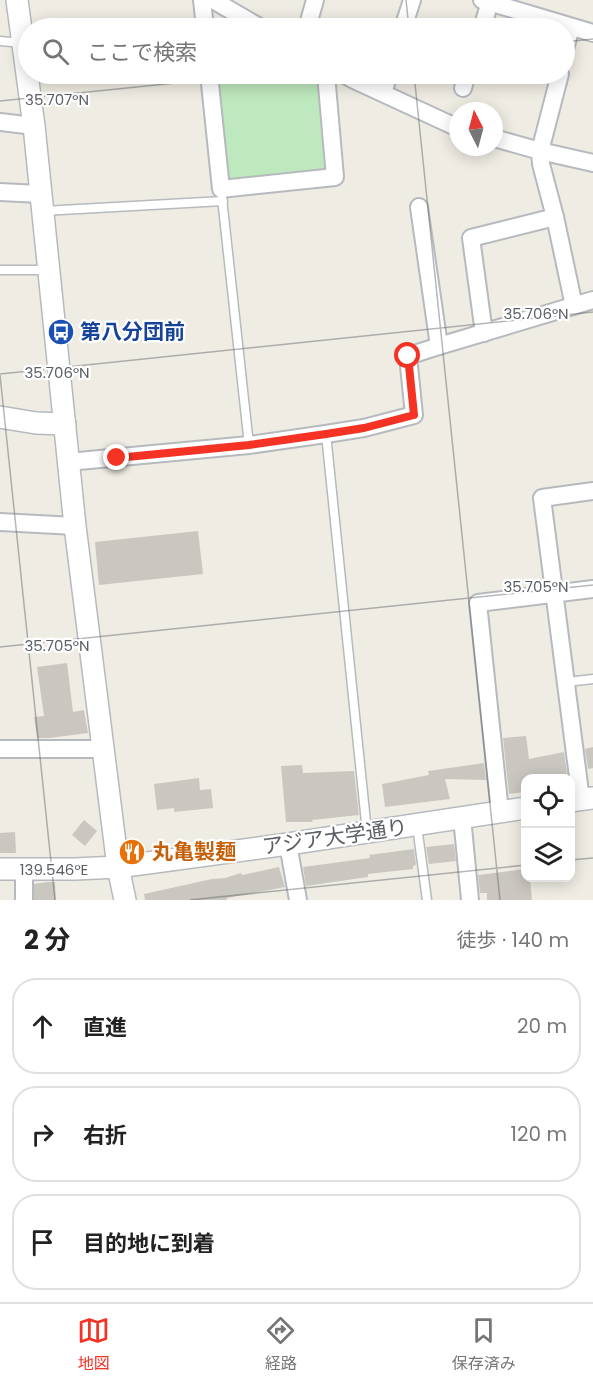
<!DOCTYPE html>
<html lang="ja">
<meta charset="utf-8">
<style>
:root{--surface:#fff;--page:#f2f2f2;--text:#222;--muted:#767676;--line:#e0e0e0;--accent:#f43324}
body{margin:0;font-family:Poppins,"Noto Sans JP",sans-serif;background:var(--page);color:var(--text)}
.controls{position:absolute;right:18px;bottom:18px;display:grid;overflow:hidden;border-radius:12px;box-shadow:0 3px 15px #0003}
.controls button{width:54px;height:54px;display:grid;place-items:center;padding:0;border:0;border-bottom:2px solid var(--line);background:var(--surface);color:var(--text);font:30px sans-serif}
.compass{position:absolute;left:449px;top:102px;width:54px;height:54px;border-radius:50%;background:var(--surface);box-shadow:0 3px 15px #0003;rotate:354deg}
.stop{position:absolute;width:18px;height:18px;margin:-14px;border:4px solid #f43324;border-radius:50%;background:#fff}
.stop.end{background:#f43324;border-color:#fff;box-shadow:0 2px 6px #0008}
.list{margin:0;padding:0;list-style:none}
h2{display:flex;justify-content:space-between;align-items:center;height:78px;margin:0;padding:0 24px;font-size:26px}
h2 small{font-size:20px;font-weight:400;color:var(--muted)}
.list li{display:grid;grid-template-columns:39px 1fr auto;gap:18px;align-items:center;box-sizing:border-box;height:96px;margin:0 12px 12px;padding:0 12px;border:2px solid var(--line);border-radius:24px}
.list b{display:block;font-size:22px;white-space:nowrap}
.list em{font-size:20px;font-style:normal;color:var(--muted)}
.icon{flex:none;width:33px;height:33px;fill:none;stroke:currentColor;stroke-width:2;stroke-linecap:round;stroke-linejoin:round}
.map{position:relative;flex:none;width:593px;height:900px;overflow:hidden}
.search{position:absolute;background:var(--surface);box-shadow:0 3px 15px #0003;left:18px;right:18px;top:18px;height:66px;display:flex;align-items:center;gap:15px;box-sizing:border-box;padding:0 21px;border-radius:33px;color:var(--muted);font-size:22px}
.sheet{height:402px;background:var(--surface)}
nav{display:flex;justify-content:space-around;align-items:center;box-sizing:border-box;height:84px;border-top:2px solid var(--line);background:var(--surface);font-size:16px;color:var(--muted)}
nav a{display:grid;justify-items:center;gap:3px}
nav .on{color:var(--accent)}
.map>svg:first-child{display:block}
</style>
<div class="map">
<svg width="593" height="900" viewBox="0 0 593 900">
<rect width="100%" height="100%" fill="#efece3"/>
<!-- green -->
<polygon fill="#bee8be" points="274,74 319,74 330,167 326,172 232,181 226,177 216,80"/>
<!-- building -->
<g fill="#cac7c0">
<polygon points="198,531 203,574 99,585 95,542"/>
<polygon points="67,663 73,712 84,710 88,733 49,738 37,738 34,717 44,716 37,667"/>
<polygon points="526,736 529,759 564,752 567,774 541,778 525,778 525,792 509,794 503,738"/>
<polygon points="593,747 593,768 588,769 585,749"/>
<polygon points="484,763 486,780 445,779 450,799 385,807 382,784 429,775 428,771"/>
<polygon points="302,765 303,773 354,771 359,815 312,820 313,822 286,822 281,766"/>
<polygon points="199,778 200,790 211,789 213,808 174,812 174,808 157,810 154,784"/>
<polygon points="84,820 97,831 85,846 72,835"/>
<polygon points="15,832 16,853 0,853 0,833"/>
<polygon points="454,844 456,861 429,864 426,847"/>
<polygon points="414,849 416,865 413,866 413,869 368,874 368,877 306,886 303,867 370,858 369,855"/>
<polygon points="279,867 285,887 227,898 227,900 145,900 144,894 212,879 225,878 241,873 242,875"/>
<polygon points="525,869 525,878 530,878 532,900 487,900 487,893 480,893 478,875"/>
<polygon points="48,882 55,882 56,900 34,900 34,884"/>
</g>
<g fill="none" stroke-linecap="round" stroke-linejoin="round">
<defs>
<g id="service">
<polyline points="0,41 23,43"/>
<polyline points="221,189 249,445"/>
<polyline points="43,211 223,201"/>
<polyline points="0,270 48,270"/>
<polyline points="326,434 367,832"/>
<polyline points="567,682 593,679"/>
<polyline points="417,826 427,900"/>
</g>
<g id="minor">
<polyline points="202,0 205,28"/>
<polyline points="213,0 261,28"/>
<polyline points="482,0 593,33"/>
<polyline points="307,28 315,0"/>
<polyline points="403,28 412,0"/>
<polyline points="482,28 490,2"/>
<polyline points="564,53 571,27"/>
<polyline points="209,74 221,189 335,177 326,74"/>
<polyline points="343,74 354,80 458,128"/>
<polyline points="560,74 540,151 541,164 555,217 574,306"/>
<polyline points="463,88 467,74"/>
<polyline points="383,93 389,74"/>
<polyline points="0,122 34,126"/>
<polyline points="494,138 540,151 593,163"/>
<polyline points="0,192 40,194"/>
<polyline points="419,207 439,346"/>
<polyline points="484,333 471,238 555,217"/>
<polyline points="68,462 249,445 326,434 364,428 414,415 408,356 439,346 593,300"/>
<polyline points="0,522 75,526"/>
<polyline points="0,749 102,749"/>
<polyline points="581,800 542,498 593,491"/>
<polyline points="500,812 478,603 593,589"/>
<polyline points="462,817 470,900"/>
<polyline points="288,844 298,900"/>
<polyline points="24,900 24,870"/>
</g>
<g id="tertiary">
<polyline points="17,0 34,126 75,526 118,867 125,900"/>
<polyline points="0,417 36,423 65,424"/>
<polyline points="570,801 593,798"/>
<polyline points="0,869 75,869 118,867 288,844 526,808"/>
</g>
</defs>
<!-- service casing -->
<use href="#service" stroke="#b6babe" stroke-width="11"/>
<!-- minor casing -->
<use href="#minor" stroke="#b6babe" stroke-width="20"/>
<!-- tertiary casing -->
<use href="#tertiary" stroke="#b6babe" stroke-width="24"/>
<!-- service -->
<use href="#service" stroke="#fff" stroke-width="8"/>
<!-- minor -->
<use href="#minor" stroke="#fff" stroke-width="16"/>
<!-- tertiary -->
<use href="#tertiary" stroke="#fff" stroke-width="21"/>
</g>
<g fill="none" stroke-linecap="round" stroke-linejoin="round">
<!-- route -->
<polyline stroke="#f43324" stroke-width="8" points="117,458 249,445 326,434 364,428 414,415 408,356"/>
</g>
<!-- ticks -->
<path fill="none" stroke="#5b6065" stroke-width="1.5" stroke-opacity="0.45" d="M406 0 409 28M564 42 593 39M414 74 500 900M0 101 264 74M0 374 593 312M0 375 55 900M0 647 593 585M570 860 593 858M190 900 526 865"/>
<!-- icons -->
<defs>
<symbol id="bus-disc" viewBox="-11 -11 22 22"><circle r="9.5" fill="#1a4fb4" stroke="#fff"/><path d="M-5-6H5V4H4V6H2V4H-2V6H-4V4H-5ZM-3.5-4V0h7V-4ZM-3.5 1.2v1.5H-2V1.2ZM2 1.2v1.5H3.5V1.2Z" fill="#fff"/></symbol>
<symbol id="restaurant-disc" viewBox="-11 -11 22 22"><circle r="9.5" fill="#e8710a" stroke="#fff"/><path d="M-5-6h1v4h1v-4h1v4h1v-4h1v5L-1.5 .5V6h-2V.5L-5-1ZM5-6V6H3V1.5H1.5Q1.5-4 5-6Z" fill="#fff"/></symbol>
</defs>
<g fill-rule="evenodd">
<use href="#bus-disc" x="46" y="317" width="30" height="30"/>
<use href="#restaurant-disc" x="117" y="837" width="30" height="30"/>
</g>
<g text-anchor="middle" stroke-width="4.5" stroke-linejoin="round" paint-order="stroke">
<!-- transit labels -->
<g font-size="21" font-weight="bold" fill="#164399" stroke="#fff" text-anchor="start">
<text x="80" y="339">第八分団前</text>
</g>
<!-- street labels -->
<g font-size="21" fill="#5b6065" stroke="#fff">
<text transform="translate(335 837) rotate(-8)" y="7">アジア大学通り</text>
</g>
<!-- food labels -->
<g font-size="21" font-weight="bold" fill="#c56008" stroke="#fff" text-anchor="start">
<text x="152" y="859">丸亀製麺</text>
</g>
</g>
<g font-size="15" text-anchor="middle" fill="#5b6065" stroke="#fff" stroke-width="4.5" stroke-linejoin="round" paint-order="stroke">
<text x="57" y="105">35.707°N</text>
<text x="536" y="319">35.706°N</text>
<text x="57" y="378">35.706°N</text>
<text x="536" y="592">35.705°N</text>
<text x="57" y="651">35.705°N</text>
<text x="54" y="875">139.546°E</text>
</g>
</svg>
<div class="controls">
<button><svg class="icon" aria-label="locate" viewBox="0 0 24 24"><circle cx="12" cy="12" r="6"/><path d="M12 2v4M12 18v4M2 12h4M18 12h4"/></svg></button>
<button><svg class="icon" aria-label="layers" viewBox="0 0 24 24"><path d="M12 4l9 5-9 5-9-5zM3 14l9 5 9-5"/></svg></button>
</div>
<svg class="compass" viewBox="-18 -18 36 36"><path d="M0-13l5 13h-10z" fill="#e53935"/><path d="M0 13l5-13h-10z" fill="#767676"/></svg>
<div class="stop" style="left:408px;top:356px"></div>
<div class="stop end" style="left:117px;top:458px"></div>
<div class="search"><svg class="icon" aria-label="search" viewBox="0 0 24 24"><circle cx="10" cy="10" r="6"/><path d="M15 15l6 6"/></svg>ここで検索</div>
</div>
<section class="sheet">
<h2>2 分<small>徒歩 · 140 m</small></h2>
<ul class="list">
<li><svg class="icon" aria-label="ahead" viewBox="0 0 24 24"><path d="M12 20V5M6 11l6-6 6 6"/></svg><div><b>直進</b></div><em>20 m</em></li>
<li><svg class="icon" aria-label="right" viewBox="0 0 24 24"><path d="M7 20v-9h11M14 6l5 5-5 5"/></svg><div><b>右折</b></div><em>120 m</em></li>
<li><svg class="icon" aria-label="arrive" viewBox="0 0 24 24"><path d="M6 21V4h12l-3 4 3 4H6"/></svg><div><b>目的地に到着</b></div></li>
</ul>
</section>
<nav>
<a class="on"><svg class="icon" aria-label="map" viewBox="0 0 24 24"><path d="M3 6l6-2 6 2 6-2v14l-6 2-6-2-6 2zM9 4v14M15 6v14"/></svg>地図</a>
<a><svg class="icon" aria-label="directions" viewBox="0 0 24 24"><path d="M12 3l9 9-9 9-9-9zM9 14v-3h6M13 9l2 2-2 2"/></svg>経路</a>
<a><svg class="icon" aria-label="saved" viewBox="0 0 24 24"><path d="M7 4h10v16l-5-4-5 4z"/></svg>保存済み</a>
</nav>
